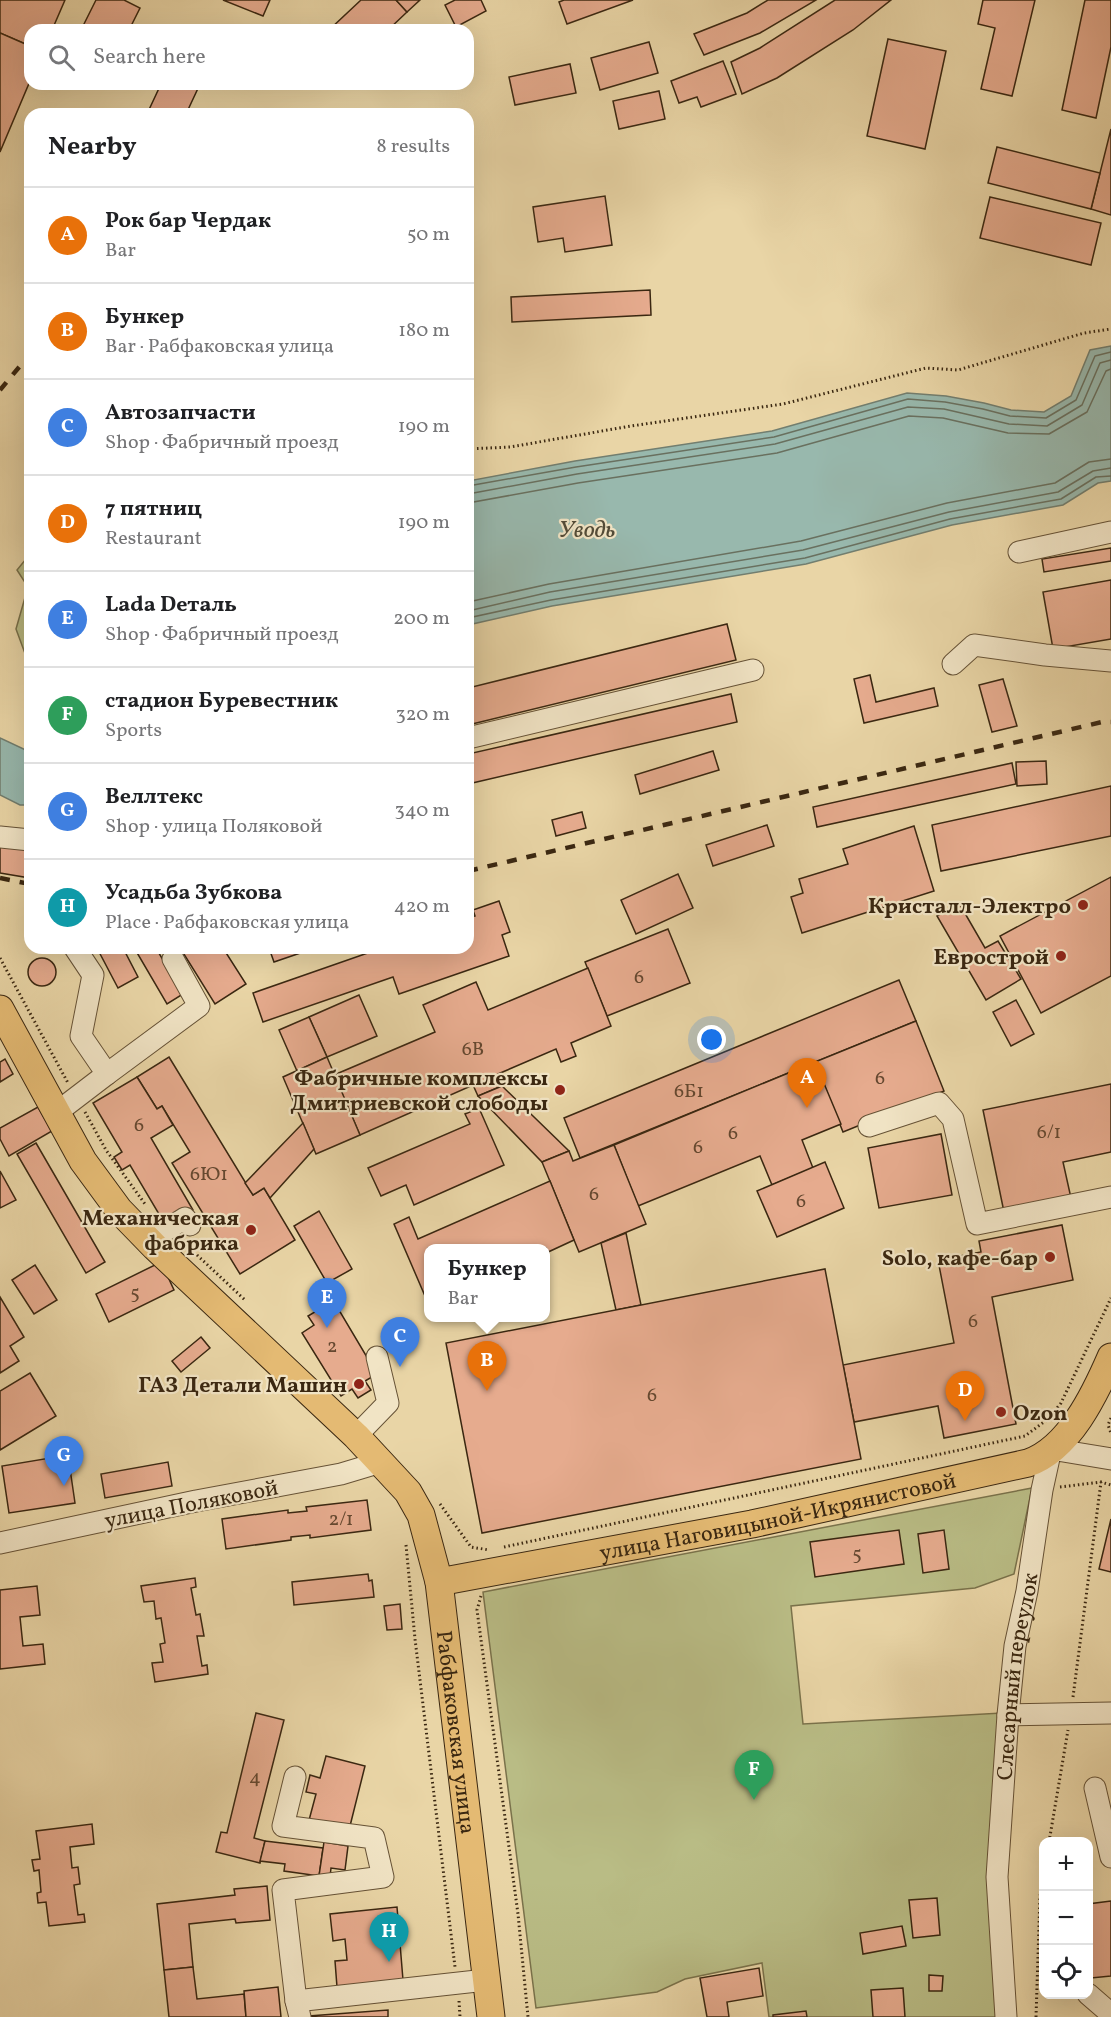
<!DOCTYPE html>
<meta charset="utf-8">
<style>
:root{--surface:#fff;--page:#f2f2f2;--text:#202124;--muted:#757577;--line:#e0e0e0;--accent:#8f2418}
body{margin:0;font-family:Vollkorn,serif;background:var(--page);color:var(--text)}
.controls{position:absolute;right:18px;bottom:18px;display:grid;overflow:hidden;border-radius:12px;box-shadow:0 6px 24px #0002}
.controls button{width:54px;height:54px;display:grid;place-items:center;padding:0;border:0;border-bottom:2px solid var(--line);background:var(--surface);color:var(--text);font:30px sans-serif}
.you{position:absolute;left:712px;top:1040px;width:21px;height:21px;margin:-15px;border:4px solid #fff;border-radius:50%;background:#1a73e8;box-shadow:0 0 0 9px #1a73e833}
.badge{display:grid;place-items:center;width:39px;height:39px;border-radius:50%;background:var(--accent);color:#fff;font-size:20px;font-weight:700}
.pin{position:absolute;translate:-50% -50px;filter:drop-shadow(0 2px 3px #0008)}
.pin::after{content:'';position:absolute;top:32px;width:21px;height:18px;background:inherit;clip-path:polygon(0 0,100% 0,50% 100%)}
.popup{position:absolute;left:424px;top:1244px;width:126px;height:78px;box-sizing:border-box;display:grid;place-content:center;border-radius:12px;background:var(--surface);filter:drop-shadow(0 2px 4px #0005);font-size:20px;white-space:nowrap;color:var(--muted)}
.popup b{font-size:22px;color:var(--text)}
.popup::after{content:'';position:absolute;left:50%;top:100%;margin-left:-12px;border:12px solid transparent;border-top-color:var(--surface)}
.list{margin:0;padding:0;list-style:none}
h2{display:flex;justify-content:space-between;align-items:center;height:78px;margin:0;padding:0 24px;font-size:26px}
h2 small{font-size:20px;font-weight:400;color:var(--muted)}
.list li{display:grid;grid-template-columns:39px 1fr auto;gap:18px;align-items:center;box-sizing:border-box;height:96px;padding:0 24px;border-top:2px solid var(--line)}
.list b{display:block;font-size:22px;white-space:nowrap}
.list p{margin:0;font-size:20px;white-space:nowrap;color:var(--muted)}
.list em{font-size:20px;font-style:normal;color:var(--muted)}
.icon{flex:none;width:33px;height:33px;fill:none;stroke:currentColor;stroke-width:2;stroke-linecap:round;stroke-linejoin:round}
.map{position:relative;flex:none;width:1111px;height:2017px;overflow:hidden}
.search{position:absolute;background:var(--surface);box-shadow:0 6px 24px #0002;left:24px;top:24px;width:450px;height:66px;display:flex;align-items:center;gap:15px;box-sizing:border-box;padding:0 21px;border-radius:18px;color:var(--muted);font-size:22px}
.panel{position:absolute;background:var(--surface);box-shadow:0 6px 24px #0002;left:24px;top:108px;width:450px;height:846px;border-radius:18px}
.map>svg:first-child{display:block}
</style>
<div class="map">
<svg width="1111" height="2017" viewBox="0 0 1111 2017">
<rect width="100%" height="100%" fill="#e9d5a6"/>
<filter id="stains"><feTurbulence type="fractalNoise" baseFrequency=".00333" numOctaves="4"/><feColorMatrix values="0 0 0 0 .2 0 0 0 0 .09 0 0 0 0 .02 0 0 0 .5 -.17"/></filter>
<radialGradient id="worn" r=".72"><stop offset=".6" stop-color="#630" stop-opacity="0"/><stop offset="1" stop-color="#630" stop-opacity=".3"/></radialGradient>
<!-- green -->
<g fill="#b9bc85" stroke="#7a724b" stroke-width="1.5">
<polygon points="30,554 30,667 16,629 28,587 17,570"/>
<polygon points="1032,1488 1014,1574 975,1588 791,1606 803,1724 1002,1713 1006,2017 769,2017 762,1963 685,1979 657,1992 536,2008 483,1592"/>
</g>
<!-- water -->
<g fill="#98b8ad" stroke="#727e6f" stroke-width="1.5">
<polygon points="1111,346 1111,481 1098,483 1063,505 952,525 806,564 552,606 468,625 468,481 575,461 772,431 907,393 946,396 984,403 1011,410 1044,412 1071,396 1090,350"/>
<polygon points="0,738 30,752 30,805 20,805 0,795"/>
</g>
<g fill="none" stroke-linecap="round" stroke-linejoin="round">
<!-- shore -->
<g stroke="#69705f" stroke-width="1.5">
<polyline points="468,486 576,467 774,437 908,399 945,402 983,409 1010,416 1046,418 1076,400 1095,356 1111,352"/>
<polyline points="468,494 577,474 775,444 908,407 944,409 1009,424 1047,426 1082,405 1100,363 1111,360"/>
<polyline points="468,503 578,483 777,453 909,416 943,418 1008,433 1049,434 1087,412 1106,371 1111,369"/>
<polyline points="468,602 549,584 801,541 947,503 1055,483 1089,462 1111,459"/>
<polyline points="468,611 550,592 803,550 949,512 1058,492 1093,471 1111,468"/>
<polyline points="468,618 551,600 805,558 950,519 1061,499 1096,477 1111,476"/>
</g>
</g>
<!-- building -->
<g fill="#e6ab8e" stroke="#3a2711" stroke-width="1.5">
<polygon points="0,0 65,0 52,30 30,30 30,46 0,33"/>
<polygon points="96,0 124,0 140,8 129,30 81,30"/>
<polygon points="223,0 270,0 263,16"/>
<polygon points="361,0 396,0 407,12 388,30 329,30"/>
<polygon points="396,0 420,0 407,12"/>
<polygon points="455,0 481,0 486,11 456,27 445,5"/>
<polygon points="564,0 633,0 567,24 559,2"/>
<polygon points="768,0 816,0 760,33 704,55 694,34 747,13"/>
<polygon points="835,0 891,0 853,30 777,78 742,94 731,62 760,48"/>
<polygon points="983,0 1035,0 1012,96 981,89 995,28 978,24"/>
<polygon points="1085,0 1111,0 1111,47 1096,118 1062,110"/>
<polygon points="0,33 30,46 30,81 0,152"/>
<polygon points="888,39 946,51 925,149 867,136"/>
<polygon points="649,42 658,73 600,90 591,58"/>
<polygon points="723,61 736,94 701,107 697,97 679,103 671,81"/>
<polygon points="570,64 576,93 515,105 509,77"/>
<polygon points="161,84 200,84 186,114 147,114"/>
<polygon points="659,91 665,119 619,129 613,101"/>
<polygon points="1111,129 1111,215 1091,209"/>
<polygon points="997,147 1100,173 1091,209 988,183"/>
<polygon points="605,196 612,245 565,252 563,238 538,242 533,207"/>
<polygon points="990,197 1101,223 1091,265 980,238"/>
<polygon points="650,290 651,315 512,322 511,297"/>
<polygon points="1111,548 1111,561 1044,572 1042,559"/>
<polygon points="1111,580 1111,639 1053,649 1043,592"/>
<polygon points="727,624 736,660 468,725 468,688"/>
<polygon points="870,675 876,702 934,688 938,706 864,723 854,679"/>
<polygon points="1003,679 1017,726 992,732 979,685"/>
<polygon points="731,694 737,722 468,784 468,754"/>
<polygon points="713,751 719,770 640,794 635,775"/>
<polygon points="1046,761 1047,784 1017,786 1016,762"/>
<polygon points="1012,763 1016,784 817,827 813,807"/>
<polygon points="1111,786 1111,836 941,871 932,825"/>
<polygon points="582,812 586,828 556,836 552,820"/>
<polygon points="767,825 774,846 713,866 706,845"/>
<polygon points="914,826 934,891 802,933 791,897 803,893 799,879 848,864 843,849"/>
<polygon points="0,846 30,850 30,878 0,873"/>
<polygon points="678,874 693,908 636,934 621,900"/>
<polygon points="1111,877 1111,976 1041,1013 1000,936"/>
<polygon points="499,901 510,932 502,935 509,956 399,994 393,977 263,1022 253,993 382,948 468,948 468,918 475,916 473,910"/>
<polygon points="959,903 985,948 998,941 1021,979 986,1000 937,916"/>
<polygon points="668,929 690,983 607,1016 585,962"/>
<polygon points="97,948 123,948 138,977 118,988"/>
<polygon points="141,948 156,948 183,994 167,1004 136,951"/>
<polygon points="187,948 223,948 246,984 215,1004 182,951"/>
<polygon points="269,948 315,948 274,962"/>
<circle cx="42" cy="972" r="14"/>
<polygon points="588,968 611,1026 571,1043 576,1056 561,1062 556,1049 498,1074 502,1086 478,1096 473,1085 360,1135 334,1075 435,1032 423,1005 476,982 488,1010"/>
<polygon points="899,980 916,1021 580,1158 564,1118"/>
<polygon points="359,995 377,1036 327,1057 309,1017"/>
<polygon points="1016,1000 1034,1034 1011,1046 993,1012"/>
<polygon points="309,1017 327,1057 297,1071 279,1030"/>
<polygon points="916,1021 944,1091 843,1132 815,1062"/>
<polygon points="169,1057 253,1195 264,1188 295,1240 240,1274 172,1163 190,1152 162,1106 157,1109 137,1077"/>
<polygon points="327,1057 360,1135 316,1154 283,1077"/>
<polygon points="5,1059 13,1074 0,1082 0,1062"/>
<polygon points="815,1062 841,1124 802,1140 813,1168 772,1185 760,1156 638,1206 614,1145"/>
<polygon points="137,1077 157,1109 162,1106 173,1125 151,1138 193,1210 166,1226 130,1165 122,1170 114,1157 122,1152 93,1103"/>
<polygon points="1111,1084 1111,1152 1063,1162 1071,1198 1004,1212 983,1110"/>
<polygon points="502,1086 569,1151 542,1162 478,1096"/>
<polygon points="38,1107 52,1131 9,1156 0,1139 0,1128"/>
<polygon points="479,1108 504,1165 414,1205 406,1185 381,1196 368,1168 470,1124 465,1114"/>
<polygon points="303,1123 314,1149 270,1198 264,1188 253,1195 245,1183"/>
<polygon points="941,1134 952,1195 879,1208 868,1148"/>
<polygon points="36,1143 105,1262 86,1273 17,1154"/>
<polygon points="614,1145 646,1224 579,1252 542,1162 569,1151 573,1161"/>
<polygon points="825,1162 844,1208 777,1237 757,1191"/>
<polygon points="0,1171 16,1200 0,1208"/>
<polygon points="550,1181 574,1240 546,1253 546,1248 428,1248 428,1303 394,1224 409,1217 418,1239"/>
<polygon points="319,1211 352,1269 327,1283 294,1226"/>
<polygon points="1062,1225 1073,1280 992,1297 1016,1424 944,1438 938,1406 854,1422 843,1365 954,1343 938,1260 981,1252 979,1241"/>
<polygon points="626,1233 641,1305 616,1310 601,1243"/>
<polygon points="161,1262 174,1290 109,1322 96,1294"/>
<polygon points="35,1265 57,1300 34,1314 12,1280"/>
<polygon points="825,1269 861,1459 482,1533 446,1343"/>
<polygon points="0,1297 24,1337 10,1346 19,1361 0,1373"/>
<polygon points="323,1307 329,1316 339,1310 377,1374 365,1381 371,1390 358,1398 352,1389 341,1396 302,1333 314,1325 308,1316"/>
<polygon points="201,1337 210,1348 181,1372 172,1361"/>
<polygon points="30,1373 56,1416 0,1450 0,1391"/>
<polygon points="68,1455 75,1503 9,1513 2,1466"/>
<polygon points="168,1462 172,1486 105,1498 101,1474"/>
<polygon points="367,1500 371,1530 310,1538 310,1535 291,1537 291,1540 226,1549 222,1519 288,1510 288,1513 307,1511 306,1507"/>
<polygon points="1111,1519 1111,1572 1099,1569"/>
<polygon points="899,1530 904,1564 815,1577 810,1542"/>
<polygon points="944,1530 949,1569 923,1573 918,1534"/>
<polygon points="368,1574 369,1581 372,1580 374,1597 294,1605 292,1582"/>
<polygon points="195,1578 196,1587 191,1588 196,1615 200,1614 204,1636 197,1636 202,1666 207,1665 208,1674 155,1682 152,1663 163,1662 160,1644 165,1643 161,1618 156,1619 154,1601 144,1602 141,1586"/>
<polygon points="37,1586 40,1615 20,1617 23,1646 43,1644 45,1664 0,1669 0,1590"/>
<polygon points="400,1604 402,1629 387,1630 384,1606"/>
<polygon points="256,1713 284,1720 254,1838 265,1841 260,1863 216,1852 221,1832 227,1833"/>
<polygon points="326,1756 365,1766 348,1834 308,1824 316,1794 306,1792 310,1775 320,1778"/>
<polygon points="92,1824 94,1844 70,1847 72,1868 78,1867 80,1884 74,1885 78,1915 84,1914 85,1922 49,1926 46,1902 38,1903 37,1893 41,1892 39,1870 34,1871 32,1860 40,1859 36,1831"/>
<polygon points="265,1841 323,1848 319,1876 284,1871 285,1864 260,1861"/>
<polygon points="324,1842 348,1846 345,1870 331,1868 330,1877 319,1876"/>
<polygon points="267,1886 270,1920 236,1923 235,1919 189,1924 193,1967 164,1970 157,1904 235,1895 234,1889"/>
<polygon points="937,1898 940,1935 913,1938 909,1900"/>
<polygon points="1111,1901 1111,1976 1091,1978 1088,1954 1088,1904"/>
<polygon points="397,1907 403,1980 337,1987 335,1961 347,1960 345,1939 333,1941 330,1914"/>
<polygon points="902,1926 906,1946 863,1954 860,1933"/>
<polygon points="193,1967 197,1999 244,1994 246,2017 169,2017 164,1970"/>
<polygon points="759,1968 763,1996 727,2002 729,2017 707,2017 700,1978"/>
<polygon points="929,1975 943,1976 942,1991 929,1991"/>
<polygon points="278,1987 281,2017 246,2017 244,1991"/>
<polygon points="903,1988 905,2017 873,2017 871,1990"/>
<polygon points="388,2010 388,2017 309,2017 309,2016"/>
<polygon points="806,2011 807,2017 773,2017 773,2015"/>
</g>
<g fill="none" stroke-linecap="round" stroke-linejoin="round">
<defs>
<g id="minor">
<polyline points="1019,552 1111,532"/>
<polyline points="953,664 974,645 1045,655 1111,661"/>
<polyline points="468,738 753,670"/>
<polyline points="0,837 30,840"/>
<polyline points="107,1074 199,1006 173,959"/>
<polyline points="56,1113 107,1074 81,1036 93,975 75,948"/>
<polyline points="869,1126 939,1103 953,1119 977,1224 1111,1197"/>
<polyline points="149,1241 185,1218 190,1225"/>
<polyline points="356,1436 388,1403 377,1357"/>
<polyline points="0,1543 196,1501 341,1474 381,1462"/>
<polyline points="1008,1715 1111,1713"/>
<polyline points="295,1777 283,1826 374,1838 383,1877 283,1890 296,2001"/>
<polyline points="1095,1788 1111,1857"/>
<polyline points="1088,1994 1111,2014"/>
<polyline points="300,2017 296,2001 486,1980"/>
<path id="s1" d="M1006 2017 997 1877 1008 1715 1015 1646 1027 1591 1042 1490 1051 1449 1111 1459"/>
</g>
<g id="major">
<path id="s2" d="M0 1009 83 1161 119 1210 155 1247 356 1436 408 1492 421 1515 439 1582 491 2017"/>
<path id="s3" d="M439 1582 752 1524 1028 1463C1069 1449 1095 1394 1111 1357"/>
</g>
</defs>
<!-- minor casing -->
<use href="#minor" stroke="#665236" stroke-width="23"/>
<!-- major casing -->
<use href="#major" stroke="#3a2711" stroke-width="29"/>
<!-- path -->
<g stroke="#3a2711" stroke-width="3" stroke-dasharray="1.5 3" stroke-linecap="butt">
<polyline points="468,449 510,447 631,426 783,404 926,368 958,370 1084,333 1111,329"/>
<polyline points="0,958 68,1083"/>
<polyline points="85,1112 106,1150 145,1204"/>
<polyline points="197,1255 245,1300"/>
<polyline points="1111,1418 1108,1425 1111,1433"/>
<polyline points="1060,1487 1101,1482 1111,1485"/>
<polyline points="440,1504 471,1547 489,1550"/>
<polyline points="406,1545 415,1639 455,1967"/>
<polyline points="504,1547 1025,1436 1048,1419 1061,1403 1111,1298"/>
<polyline points="481,1596 477,1610 518,1914 528,2017"/>
<polyline points="1073,1697 1101,1482"/>
<polyline points="1049,1842 1068,1730"/>
<polyline points="459,2001 460,2017"/>
<polyline points="1036,2017 1040,1896 1044,1877"/>
</g>
<!-- minor -->
<use href="#minor" stroke="#f1e4c5" stroke-width="21"/>
<!-- major -->
<use href="#major" stroke="#e4ba73" stroke-width="27"/>
<!-- rail -->
<g stroke="#3a2711" stroke-width="4.5" stroke-dasharray="10 10" stroke-linecap="butt">
<polyline points="0,390 30,354"/>
<polyline points="468,871 1102,722 1111,722"/>
<polyline points="0,878 30,884"/>
</g>
</g>
<!-- markers -->
<g fill="#8f2418" stroke="#f1e4c5" stroke-width="2">
<circle cx="1083" cy="905" r="6"/>
<circle cx="1061" cy="956" r="6"/>
<circle cx="560" cy="1090" r="6"/>
<circle cx="251" cy="1230" r="6"/>
<circle cx="1050" cy="1257" r="6"/>
<circle cx="359" cy="1384" r="6"/>
<circle cx="1001" cy="1412" r="6"/>
</g>
<g text-anchor="middle" stroke-width="4.5" stroke-linejoin="round" paint-order="stroke">
<!-- number labels -->
<g font-size="20" fill="#654830">
<text x="639" y="983">6</text>
<text x="473" y="1055">6В</text>
<text x="880" y="1084">6</text>
<text x="689" y="1097">6Б1</text>
<text x="139" y="1131">6</text>
<text x="1049" y="1138">6/1</text>
<text x="733" y="1139">6</text>
<text x="698" y="1153">6</text>
<text x="209" y="1180">6Ю1</text>
<text x="594" y="1200">6</text>
<text x="801" y="1207">6</text>
<text x="135" y="1299">5</text>
<text x="973" y="1327">6</text>
<text x="332" y="1352">2</text>
<text x="652" y="1401">6</text>
<text x="341" y="1525">2/1</text>
<text x="857" y="1560">5</text>
<text x="255" y="1783">4</text>
</g>
<!-- poi labels -->
<g font-size="22" font-weight="bold" fill="#3a2711" stroke="#f1e4c5" text-anchor="end">
<text x="1071" y="913">Кристалл-Электро</text>
<text x="1049" y="964">Еврострой</text>
<text x="548" y="1085">Фабричные комплексы<tspan x="548" dy="25">Дмитриевской слободы</tspan></text>
<text x="239" y="1225">Механическая<tspan x="239" dy="25">фабрика</tspan></text>
<text x="1038" y="1265">Solo, кафе-бар</text>
<text x="347" y="1392">ГАЗ Детали Машин</text>
<text x="1013" y="1420" text-anchor="start">Ozon</text>
</g>
<!-- street labels -->
<g font-size="22" fill="#3a2711" stroke="#f1e4c5">
<text transform="translate(191 1503) rotate(-11)" y="8">улица Поляковой</text>
<text dy="8" stroke="none"><textPath href="#s3" startOffset="345">улица Наговицыной-Икрянистовой</textPath></text>
<text dy="8" stroke="none"><textPath href="#s1" startOffset="342">Слесарный переулок</textPath></text>
<text dy="8" stroke="none"><textPath href="#s2" startOffset="885">Рабфаковская улица</textPath></text>
</g>
<!-- water labels -->
<g font-size="24" font-style="italic" fill="#524b38" stroke="#f1e4c5">
<text x="587" y="537">Уводь</text>
</g>
</g>
<rect width="100%" height="100%" filter="url(#stains)"/>
<rect width="100%" height="100%" fill="url(#worn)"/>
</svg>
<div class="controls">
<button>+</button>
<button>−</button>
<button><svg class="icon" aria-label="locate" viewBox="0 0 24 24"><circle cx="12" cy="12" r="6"/><path d="M12 2v4M12 18v4M2 12h4M18 12h4"/></svg></button>
</div>
<div class="you"></div>
<div class="pin badge" style="left:807px;top:1108px;background:#e8710a">A</div>
<div class="pin badge" style="left:487px;top:1391px;background:#e8710a">B</div>
<div class="popup"><b>Бункер</b>Bar</div>
<div class="pin badge" style="left:400px;top:1367px;background:#3f7fe0">C</div>
<div class="pin badge" style="left:965px;top:1421px;background:#e8710a">D</div>
<div class="pin badge" style="left:327px;top:1328px;background:#3f7fe0">E</div>
<div class="pin badge" style="left:754px;top:1800px;background:#2e9e5b">F</div>
<div class="pin badge" style="left:64px;top:1486px;background:#3f7fe0">G</div>
<div class="pin badge" style="left:389px;top:1962px;background:#0f9aa8">H</div>
<div class="search"><svg class="icon" aria-label="search" viewBox="0 0 24 24"><circle cx="10" cy="10" r="6"/><path d="M15 15l6 6"/></svg>Search here</div>
<section class="panel">
<h2>Nearby<small>8 results</small></h2>
<ul class="list">
<li><span class="badge" style="background:#e8710a">A</span><div><b>Рок бар Чердак</b><p>Bar</p></div><em>50 m</em></li>
<li><span class="badge" style="background:#e8710a">B</span><div><b>Бункер</b><p>Bar · Рабфаковская улица</p></div><em>180 m</em></li>
<li><span class="badge" style="background:#3f7fe0">C</span><div><b>Автозапчасти</b><p>Shop · Фабричный проезд</p></div><em>190 m</em></li>
<li><span class="badge" style="background:#e8710a">D</span><div><b>7 пятниц</b><p>Restaurant</p></div><em>190 m</em></li>
<li><span class="badge" style="background:#3f7fe0">E</span><div><b>Lada Dеталь</b><p>Shop · Фабричный проезд</p></div><em>200 m</em></li>
<li><span class="badge" style="background:#2e9e5b">F</span><div><b>стадион Буревестник</b><p>Sports</p></div><em>320 m</em></li>
<li><span class="badge" style="background:#3f7fe0">G</span><div><b>Веллтекс</b><p>Shop · улица Поляковой</p></div><em>340 m</em></li>
<li><span class="badge" style="background:#0f9aa8">H</span><div><b>Усадьба Зубкова</b><p>Place · Рабфаковская улица</p></div><em>420 m</em></li>
</ul>
</section>
</div>
